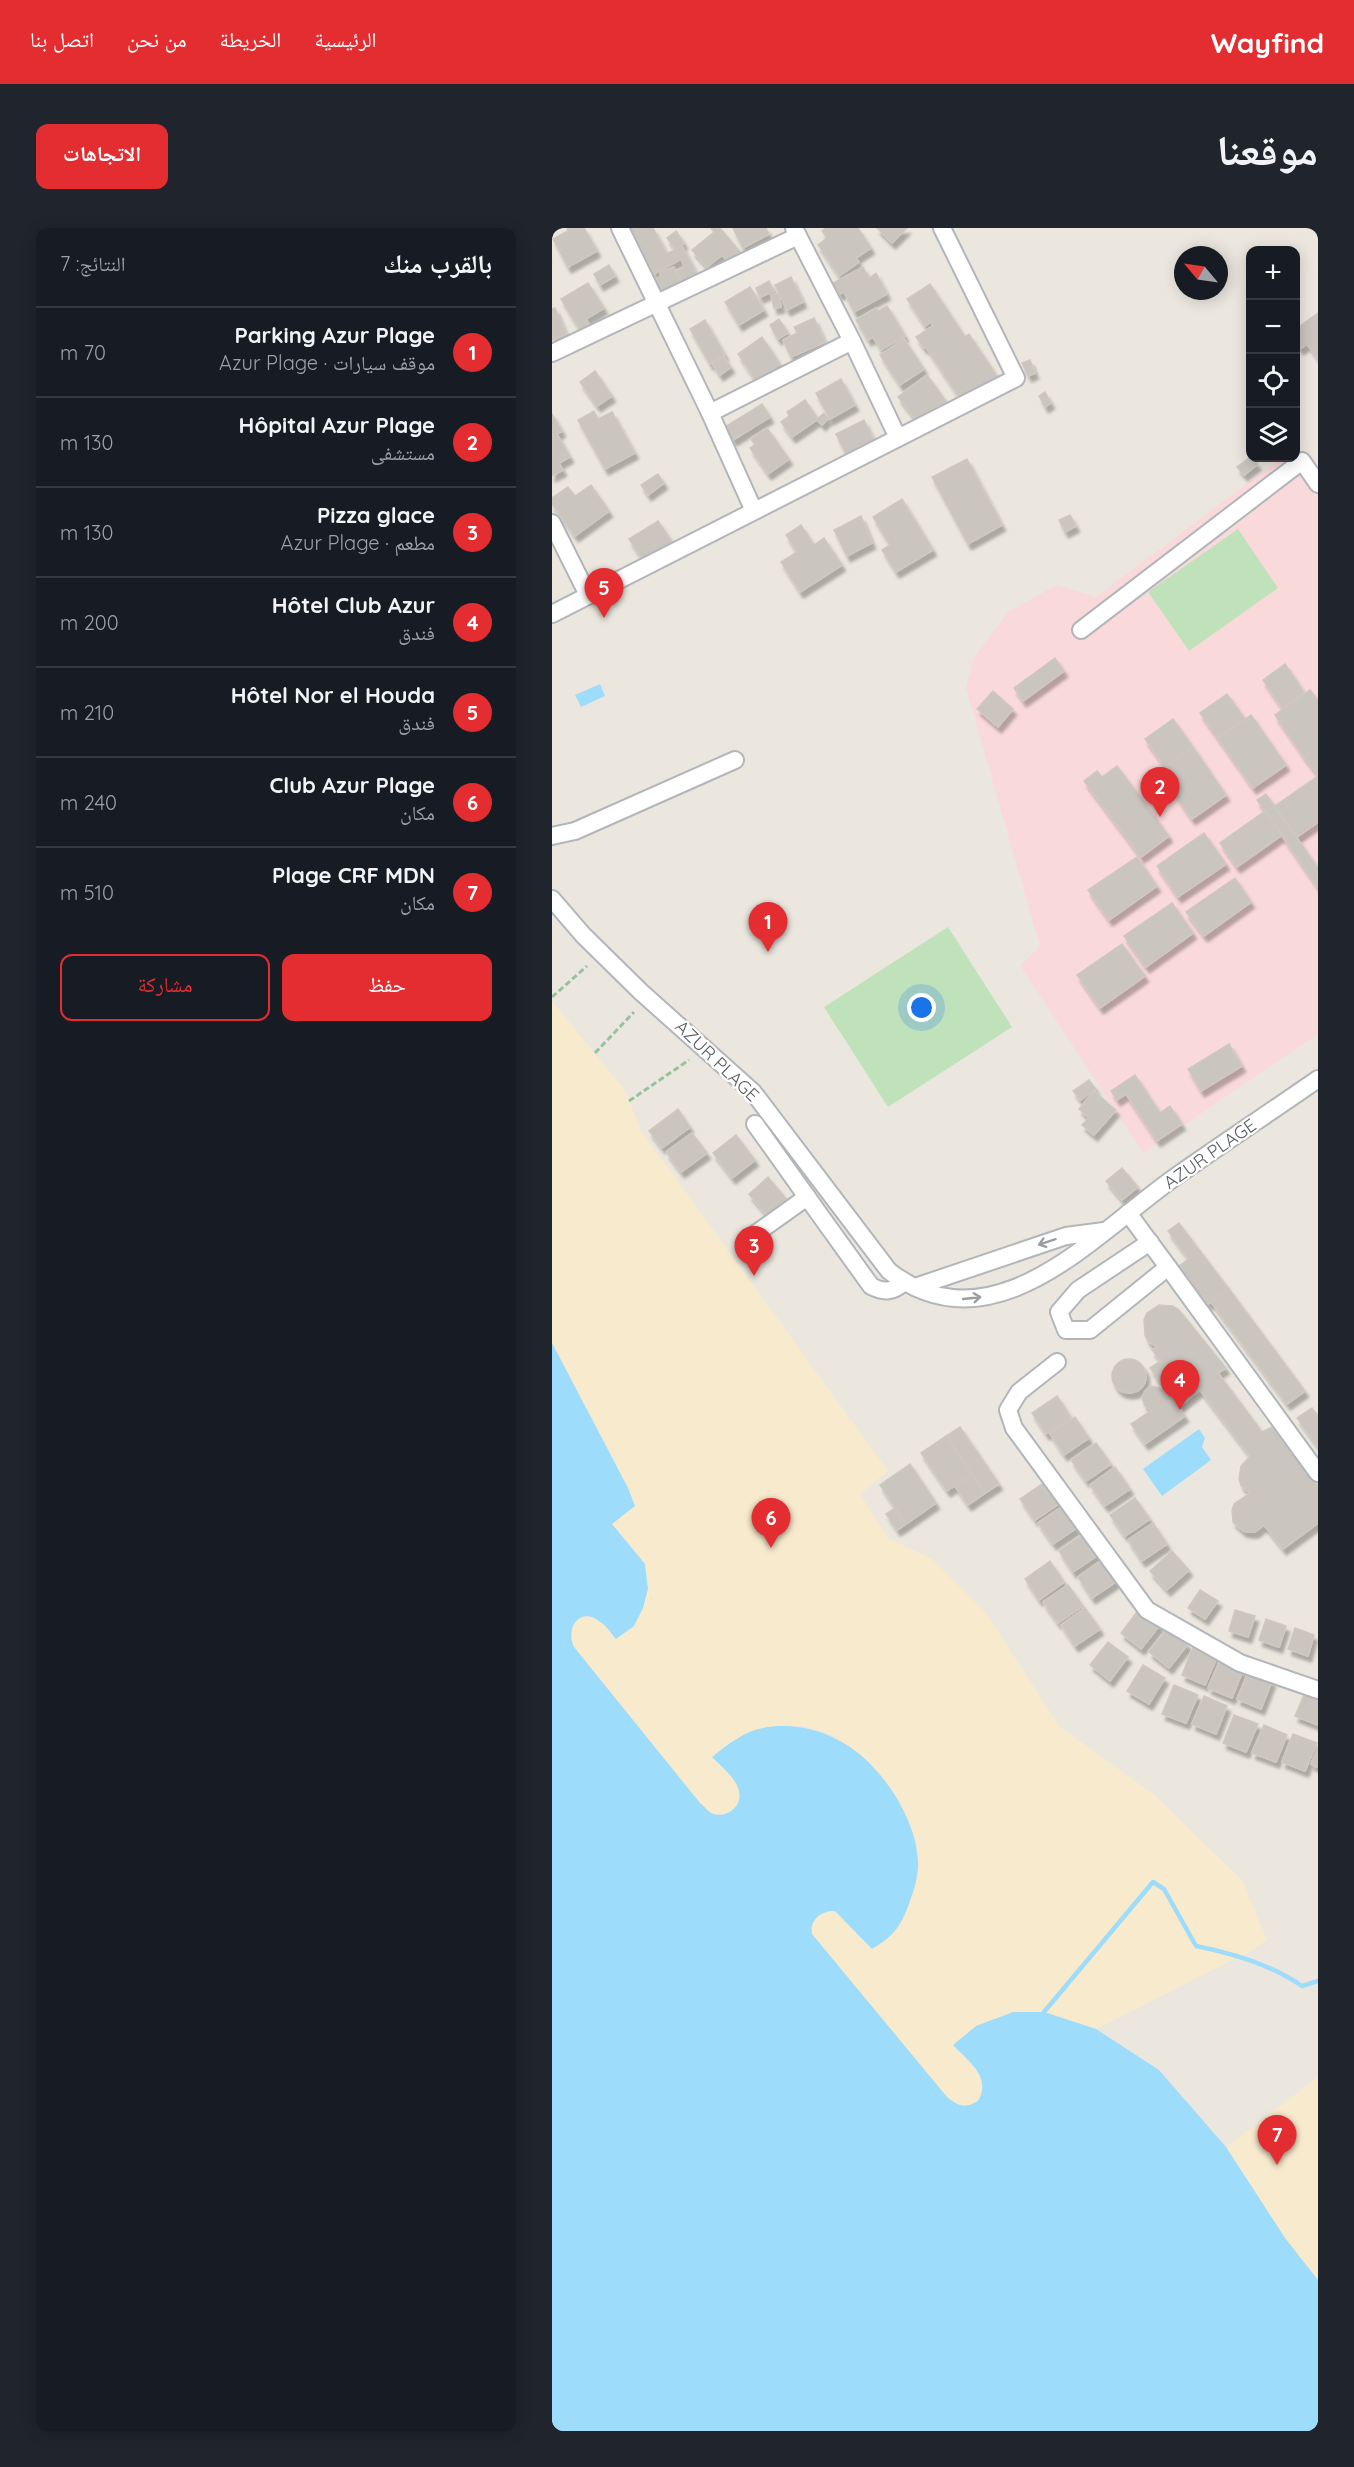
<!DOCTYPE html>
<html lang="ar">
<meta charset="utf-8">
<style>
:root{--surface:#171b24;--page:#20242c;--text:#f1f3f6;--muted:#9ea1a6;--line:#363941;--accent:#e32d31}
body{margin:0;font-family:Quicksand,"Noto Naskh Arabic",sans-serif;background:var(--page);color:var(--text);direction:rtl}
.controls{position:absolute;right:18px;top:18px;display:grid;overflow:hidden;border-radius:12px;box-shadow:0 3px 15px #0003}
.controls button{width:54px;height:54px;display:grid;place-items:center;padding:0;border:0;border-bottom:2px solid var(--line);background:var(--surface);color:var(--text);font:30px sans-serif}
.compass{position:absolute;left:622px;top:18px;width:54px;height:54px;border-radius:50%;background:var(--surface);box-shadow:0 3px 15px #0003;rotate:299deg}
.you{position:absolute;left:370px;top:780px;width:21px;height:21px;margin:-15px;border:4px solid #fff;border-radius:50%;background:#1a73e8;box-shadow:0 0 0 9px #1a73e833}
.badge{display:grid;place-items:center;width:39px;height:39px;border-radius:50%;background:var(--accent);color:#fff;font-size:20px;font-weight:700}
.pin{position:absolute;translate:-50% -50px;filter:drop-shadow(0 2px 3px #0008)}
.pin::after{content:'';position:absolute;top:32px;width:21px;height:18px;background:inherit;clip-path:polygon(0 0,100% 0,50% 100%)}
.list{margin:0;padding:0;list-style:none}
h2{display:flex;justify-content:space-between;align-items:center;height:78px;margin:0;padding:0 24px;font-size:26px}
h2 small{font-size:20px;font-weight:400;color:var(--muted)}
.list li{display:grid;grid-template-columns:39px 1fr auto;gap:18px;align-items:center;box-sizing:border-box;height:90px;padding:0 24px;border-top:2px solid var(--line)}
.list b{display:block;font-size:22px;white-space:nowrap}
.list p{margin:0;font-size:20px;white-space:nowrap;color:var(--muted)}
.list em{font-size:20px;font-style:normal;color:var(--muted)}
.actions{display:flex;gap:12px;padding:18px 24px}
.actions a{flex:1;padding:14px 0;border:2px solid var(--accent);border-radius:12px;text-align:center;font-size:21px;color:var(--accent)}
.actions .main{background:var(--accent);color:#fff}
.icon{flex:none;width:33px;height:33px;fill:none;stroke:currentColor;stroke-width:2;stroke-linecap:round;stroke-linejoin:round}
.map{position:relative;flex:none;width:766px;height:2203px;overflow:hidden;direction:ltr;border-radius:12px}
header{display:flex;align-items:center;gap:36px;box-sizing:border-box;height:84px;padding:0 30px;background:var(--accent);color:#fff}
header strong{font-size:28px}
nav{display:flex;gap:33px;margin-inline-start:auto;font-size:21px}
.intro{display:flex;align-items:center;justify-content:space-between;box-sizing:border-box;height:144px;padding:0 36px}
h1{margin:0;font-size:42px}
.button{padding:15px 27px;border-radius:12px;background:var(--accent);color:#fff;font-size:21px;font-weight:700}
main{display:flex;gap:36px;padding:0 36px}
aside{flex:1;background:var(--surface);border-radius:12px;box-shadow:0 3px 15px #0003}
.map>svg:first-child{display:block}
</style>
<header>
<strong>Wayfind</strong>
<nav><a>الرئيسية</a><a>الخريطة</a><a>من نحن</a><a>اتصل بنا</a></nav>
</header>
<div class="intro"><h1>موقعنا</h1><a class="button">الاتجاهات</a></div>
<main>
<div class="map">
<svg width="766" height="2203" viewBox="0 0 766 2203">
<defs>
<filter id="shadow"><feDropShadow dx="3.5" dy="6" stdDeviation="1.5" flood-color="#0004"/></filter>
</defs>
<rect width="100%" height="100%" fill="#ebe7df"/>
<!-- medical -->
<polygon fill="#f9d9da" points="745,217 766,247 766,806 591,925 468,737 488,719 414,460 421,431 457,383 505,357 544,369 729,230 744,230"/>
<!-- green -->
<g fill="#bfe2bb">
<polygon points="686,301 726,360 637,423 596,364"/>
<polygon points="396,699 460,799 336,879 272,779"/>
</g>
<!-- sand -->
<g fill="#f8eacd">
<path d="M0 773 74 864 88 901 336 1243 308 1266 335 1309 380 1331 433 1384 508 1499 601 1566 690 1652 715 1712 695 1725 544 1801 492 1784 402 1818C411 1827 429 1841 431 1854 434 1866 425 1880 411 1878 404 1878 399 1873 395 1869L260 1706C256 1688 276 1678 290 1688L363 1660C371 1608 357 1601 327 1562 318 1550 298 1519 287 1512 247 1485 193 1498 160 1529 169 1538 185 1550 187 1563 191 1578 174 1591 159 1585 156 1583 152 1578 148 1575L22 1419C13 1400 28 1379 47 1393 53 1397 59 1405 64 1411L93 1335 60 1296 65 1237 0 1115Z"/>
<polygon points="766,1849 766,2052 733,2010 674,1919"/>
</g>
<!-- water -->
<g fill="#9edcfc">
<polygon points="48,456 53,468 29,479 23,467"/>
<path d="M0 1115 76 1260 83 1278 60 1296 93 1336 96 1361 91 1380 82 1398 64 1411C59 1405 54 1397 47 1393 28 1379 13 1399 22 1419L148 1575C152 1578 156 1583 159 1585 174 1592 191 1578 187 1563 184 1550 169 1538 160 1529 175 1517 193 1503 211 1500 237 1495 263 1500 286 1512 326 1531 367 1592 366 1637 366 1649 362 1662 358 1673 354 1685 348 1699 338 1708 333 1713 326 1717 320 1721L283 1683C270 1682 257 1692 260 1706L395 1869C406 1878 413 1881 426 1873 440 1849 417 1834 401 1817L424 1798 461 1784H492L544 1801 607 1842 674 1919 733 2010 766 2052V2203H0Z"/>
<polygon points="647,1201 653,1210 650,1219 659,1232 610,1268 591,1241"/>
</g>
<g fill="none" stroke-linecap="round" stroke-linejoin="round">
<!-- stream -->
<path stroke="#9edcfc" stroke-width="4.5" d="M492 1784 601 1654 612 1661 644 1718C679 1725 720 1737 750 1758L766 1753"/>
</g>
<!-- building -->
<g fill="#cbc5c0" stroke="#cfc8be" stroke-width="1.5" filter="url(#shadow)">
<polygon points="15,0 32,0 45,23 16,39 1,11 16,3"/>
<polygon points="73,0 101,0 115,26 130,18 146,48 131,56 124,43 133,39 129,31 102,46 78,1 74,3"/>
<polygon points="159,0 168,0 189,25 177,35 170,27 155,39 140,22 162,4"/>
<polygon points="181,0 214,0 217,6 191,20"/>
<polygon points="274,0 306,0 319,20 304,30 307,34 287,48 266,17 275,10 270,3"/>
<polygon points="325,0 355,0 340,15"/>
<polygon points="124,3 132,15 123,21 115,10"/>
<polygon points="57,37 63,48 48,57 42,46"/>
<polygon points="122,39 128,57 105,66 100,52 109,49 108,44"/>
<polygon points="311,39 317,50 324,45 335,66 302,84 292,64 287,66 281,55"/>
<polygon points="239,49 251,74 235,82 223,57"/>
<polygon points="217,53 222,63 208,69 204,60"/>
<polygon points="36,55 52,80 34,91 37,96 28,102 9,71"/>
<polygon points="378,56 413,109 417,106 447,151 411,175 374,119 372,120 364,109 381,98 379,94 373,98 355,71"/>
<polygon points="198,59 212,82 187,97 173,74"/>
<polygon points="227,65 229,79 222,80 219,67"/>
<polygon points="335,78 353,108 329,122 321,109 316,112 304,92 324,80 326,83"/>
<polygon points="3,80 14,106 0,112 0,81"/>
<polygon points="766,85 766,131 755,116 748,121 744,115 744,101"/>
<polygon points="262,90 273,114 239,129 231,112 245,105 242,99"/>
<polygon points="227,91 236,105 226,111 218,97"/>
<polygon points="153,92 173,127 158,136 138,101"/>
<polygon points="210,109 228,136 204,153 186,126"/>
<polygon points="352,111 372,141 348,157 328,127"/>
<polygon points="172,129 179,139 168,147 161,137"/>
<polygon points="478,132 483,145 476,148 470,135"/>
<polygon points="43,143 60,168 45,178 28,154"/>
<polygon points="375,147 394,173 366,194 346,169"/>
<polygon points="289,151 303,177 278,191 264,165"/>
<polygon points="493,164 499,175 493,179 487,168"/>
<polygon points="253,172 266,191 240,209 229,194 237,188 235,184"/>
<polygon points="210,176 218,189 181,212 173,199"/>
<polygon points="42,183 46,191 60,184 83,225 53,241 26,192"/>
<polygon points="272,185 276,191 270,197 265,191"/>
<polygon points="0,186 10,203 5,206 18,229 7,235 11,242 0,248"/>
<polygon points="312,192 323,214 295,228 284,206"/>
<polygon points="215,200 237,231 216,246 198,220 203,217 199,211"/>
<polygon points="698,229 706,236 692,247 685,239"/>
<polygon points="415,231 450,297 416,316 380,249"/>
<polygon points="106,246 112,255 96,267 89,257"/>
<polygon points="39,257 57,283 23,308 0,276 0,270 16,259 23,268"/>
<polygon points="350,271 381,322 344,344 330,322 338,317 321,289"/>
<polygon points="518,287 524,298 513,304 507,292"/>
<polygon points="309,288 320,315 295,328 282,302"/>
<polygon points="106,293 121,315 92,334 77,311"/>
<polygon points="249,297 262,317 272,310 290,337 248,364 229,334 245,324 234,307"/>
<polygon points="503,430 512,443 471,473 462,460"/>
<polygon points="733,436 752,464 730,480 711,452"/>
<polygon points="758,462 766,472 766,519 752,529 723,487"/>
<polygon points="441,463 461,481 446,499 425,481"/>
<polygon points="675,466 693,491 666,510 648,485"/>
<polygon points="699,487 734,537 701,560 666,510"/>
<polygon points="621,491 641,519 613,539 593,511"/>
<polygon points="641,519 674,567 640,591 607,543"/>
<polygon points="766,519 766,547 752,529"/>
<polygon points="565,538 617,608 589,629 532,553 545,543 550,549"/>
<polygon points="766,548 766,594 745,609 723,578"/>
<polygon points="714,566 766,640 765,658 705,572"/>
<polygon points="713,583 730,607 685,639 668,615"/>
<polygon points="652,605 674,636 626,669 605,638"/>
<polygon points="585,629 605,658 557,692 536,662"/>
<polygon points="683,650 699,674 652,708 634,684"/>
<polygon points="620,675 641,705 594,739 572,708"/>
<polygon points="570,716 593,748 548,780 525,747"/>
<polygon points="677,816 690,838 649,863 636,841"/>
<polygon points="583,847 608,885 618,878 630,896 605,913 574,866 565,872 559,863"/>
<polygon points="537,852 544,861 528,872 521,863"/>
<polygon points="542,863 564,882 542,907 530,897 537,890 527,881"/>
<polygon points="126,881 138,899 110,920 97,903"/>
<polygon points="140,905 155,925 129,944 114,924"/>
<polygon points="184,907 203,932 180,950 161,925"/>
<polygon points="570,940 586,959 570,972 554,953"/>
<polygon points="216,949 237,974 218,991 197,966"/>
<polygon points="627,995 648,1023 637,1031 616,1003"/>
<polygon points="648,1023 677,1061 656,1076 627,1038"/>
<polygon points="677,1061 753,1163 735,1176 659,1074"/>
<polygon points="607,1077 621,1078 627,1082 674,1140 666,1145 710,1204 720,1199 766,1258 766,1295 731,1321 712,1297 703,1304 697,1304 691,1303 681,1294 680,1282 682,1276 698,1265 689,1257 687,1251 689,1238 698,1228 648,1162 627,1179 598,1140 609,1133 600,1122 605,1119 596,1113 593,1107 592,1092 595,1085"/>
<circle cx="577" cy="1148" r="17"/>
<polygon points="599,1158 611,1161 615,1168 618,1166 633,1188 593,1216 579,1196 600,1182 593,1178 590,1170 593,1163"/>
<polygon points="505,1168 519,1189 494,1206 480,1185"/>
<polygon points="760,1180 766,1188 766,1219 745,1190"/>
<polygon points="523,1189 537,1210 512,1227 498,1206"/>
<polygon points="408,1199 447,1256 433,1265 394,1208"/>
<polygon points="394,1208 420,1246 395,1263 369,1225"/>
<polygon points="544,1215 559,1236 534,1253 519,1232"/>
<polygon points="358,1236 384,1275 354,1296 328,1257"/>
<polygon points="563,1239 578,1261 553,1278 538,1257"/>
<polygon points="420,1246 433,1265 416,1277 403,1258"/>
<polygon points="493,1254 508,1275 483,1292 468,1271"/>
<polygon points="583,1270 598,1291 573,1308 558,1287"/>
<polygon points="511,1278 526,1299 501,1316 486,1295"/>
<polygon points="343,1280 354,1296 345,1302 334,1286"/>
<polygon points="601,1295 615,1316 590,1333 576,1312"/>
<polygon points="532,1306 546,1327 521,1344 507,1323"/>
<polygon points="620,1323 637,1342 615,1362 598,1343"/>
<polygon points="551,1331 565,1353 540,1370 526,1349"/>
<polygon points="498,1333 512,1354 487,1372 473,1351"/>
<polygon points="516,1357 531,1378 506,1395 491,1374"/>
<polygon points="648,1362 666,1373 653,1391 636,1380"/>
<polygon points="533,1380 548,1401 523,1418 509,1397"/>
<polygon points="587,1381 608,1397 589,1421 569,1405"/>
<polygon points="683,1382 703,1388 696,1409 677,1403"/>
<polygon points="714,1391 734,1398 727,1419 707,1412"/>
<polygon points="616,1400 636,1416 617,1440 597,1424"/>
<polygon points="743,1400 762,1407 756,1428 736,1421"/>
<polygon points="556,1414 576,1429 558,1453 538,1437"/>
<polygon points="641,1419 665,1429 653,1457 630,1447"/>
<polygon points="668,1432 691,1442 680,1470 656,1460"/>
<polygon points="591,1437 613,1450 597,1476 575,1463"/>
<polygon points="697,1443 720,1453 709,1481 685,1471"/>
<polygon points="622,1457 646,1467 634,1495 610,1486"/>
<polygon points="755,1460 766,1464 766,1497 743,1488"/>
<polygon points="652,1468 675,1478 664,1506 640,1496"/>
<polygon points="682,1487 706,1496 694,1524 671,1515"/>
<polygon points="712,1497 735,1507 724,1534 700,1525"/>
<polygon points="741,1506 765,1515 753,1543 730,1534"/>
<polygon points="766,1520 766,1539 759,1536"/>
</g>
<g fill="none" stroke-linecap="round" stroke-linejoin="round">
<defs>
<g id="minor">
<polyline points="68,0 158,185 202,283"/>
<polyline points="242,0 300,113 346,210"/>
<polyline points="0,125 246,8"/>
<polyline points="158,185 300,113"/>
<polyline points="0,295 36,367"/>
<polyline points="0,386 464,150 390,0"/>
<polyline points="529,402 750,233 766,256"/>
<polyline points="0,608 23,603 183,532"/>
<path d="M0 671 31 707 89 764 201 864 337 1043C439 1123 540 1009 619 952 667 918 717 885 766 851"/>
<polyline points="203,896 255,969"/>
<polyline points="576,985 616,1039"/>
<path d="M202 1007 255 969 319 1058C332 1065 341 1064 352 1054"/>
<polyline points="598,1014 526,1062 507,1084 514,1102 538,1102 616,1039 766,1245"/>
<polyline points="363,1059 514,1008 552,1003"/>
<polyline points="505,1134 467,1164 456,1182 462,1200 595,1382 688,1435 766,1462"/>
</g>
</defs>
<!-- minor casing -->
<use href="#minor" stroke="#b2b6ba" stroke-width="20"/>
<!-- path -->
<g stroke="#95c39e" stroke-width="3" stroke-dasharray="6 3" stroke-linecap="butt">
<polyline points="0,769 35,738"/>
<polyline points="43,825 82,784"/>
<polyline points="77,873 137,832"/>
<polyline points="184,1023 191,1016"/>
</g>
<!-- minor -->
<use href="#minor" stroke="#fff" stroke-width="16"/>
</g>
<!-- one-way arrows -->
<defs><path id="oneway-shaft" d="M-6 0H5M1.5-3L5.5 0L1.5 3" fill="none" stroke-width="1.6" stroke-linecap="round" stroke-linejoin="round" transform="scale(1.5)"/></defs>
<g stroke="#9b9da0">
<use href="#oneway-shaft" transform="translate(495 1014) rotate(162)"/>
<use href="#oneway-shaft" transform="translate(420 1070) rotate(-6)"/>
</g>
<g text-anchor="middle" stroke-width="4.5" stroke-linejoin="round" paint-order="stroke">
<!-- street labels -->
<g font-size="18" fill="#585c60" stroke="#fff">
<text transform="translate(165 833) rotate(44)" y="6">AZUR PLAGE</text>
<text transform="translate(658 926) rotate(-35)" y="6">AZUR PLAGE</text>
</g>
</g>
</svg>
<div class="controls">
<button>+</button>
<button>−</button>
<button><svg class="icon" aria-label="locate" viewBox="0 0 24 24"><circle cx="12" cy="12" r="6"/><path d="M12 2v4M12 18v4M2 12h4M18 12h4"/></svg></button>
<button><svg class="icon" aria-label="layers" viewBox="0 0 24 24"><path d="M12 4l9 5-9 5-9-5zM3 14l9 5 9-5"/></svg></button>
</div>
<svg class="compass" viewBox="-18 -18 36 36"><path d="M0-13l5 13h-10z" fill="#e53935"/><path d="M0 13l5-13h-10z" fill="#9ea1a6"/></svg>
<div class="you"></div>
<div class="pin badge" style="left:216px;top:724px">1</div>
<div class="pin badge" style="left:608px;top:589px">2</div>
<div class="pin badge" style="left:202px;top:1048px">3</div>
<div class="pin badge" style="left:628px;top:1182px">4</div>
<div class="pin badge" style="left:52px;top:390px">5</div>
<div class="pin badge" style="left:219px;top:1320px">6</div>
<div class="pin badge" style="left:725px;top:1937px">7</div>
</div>
<aside>
<h2>بالقرب منك<small>النتائج: 7</small></h2>
<ul class="list">
<li><span class="badge">1</span><div><b>Parking Azur Plage</b><p>موقف سيارات · Azur Plage</p></div><em>70 m</em></li>
<li><span class="badge">2</span><div><b>Hôpital Azur Plage</b><p>مستشفى</p></div><em>130 m</em></li>
<li><span class="badge">3</span><div><b>Pizza glace</b><p>مطعم · Azur Plage</p></div><em>130 m</em></li>
<li><span class="badge">4</span><div><b>Hôtel Club Azur</b><p>فندق</p></div><em>200 m</em></li>
<li><span class="badge">5</span><div><b>Hôtel Nor el Houda</b><p>فندق</p></div><em>210 m</em></li>
<li><span class="badge">6</span><div><b>Club Azur Plage</b><p>مكان</p></div><em>240 m</em></li>
<li><span class="badge">7</span><div><b>Plage CRF MDN</b><p>مكان</p></div><em>510 m</em></li>
</ul>
<div class="actions"><a class="main">حفظ</a><a>مشاركة</a></div>
</aside>
</main>
